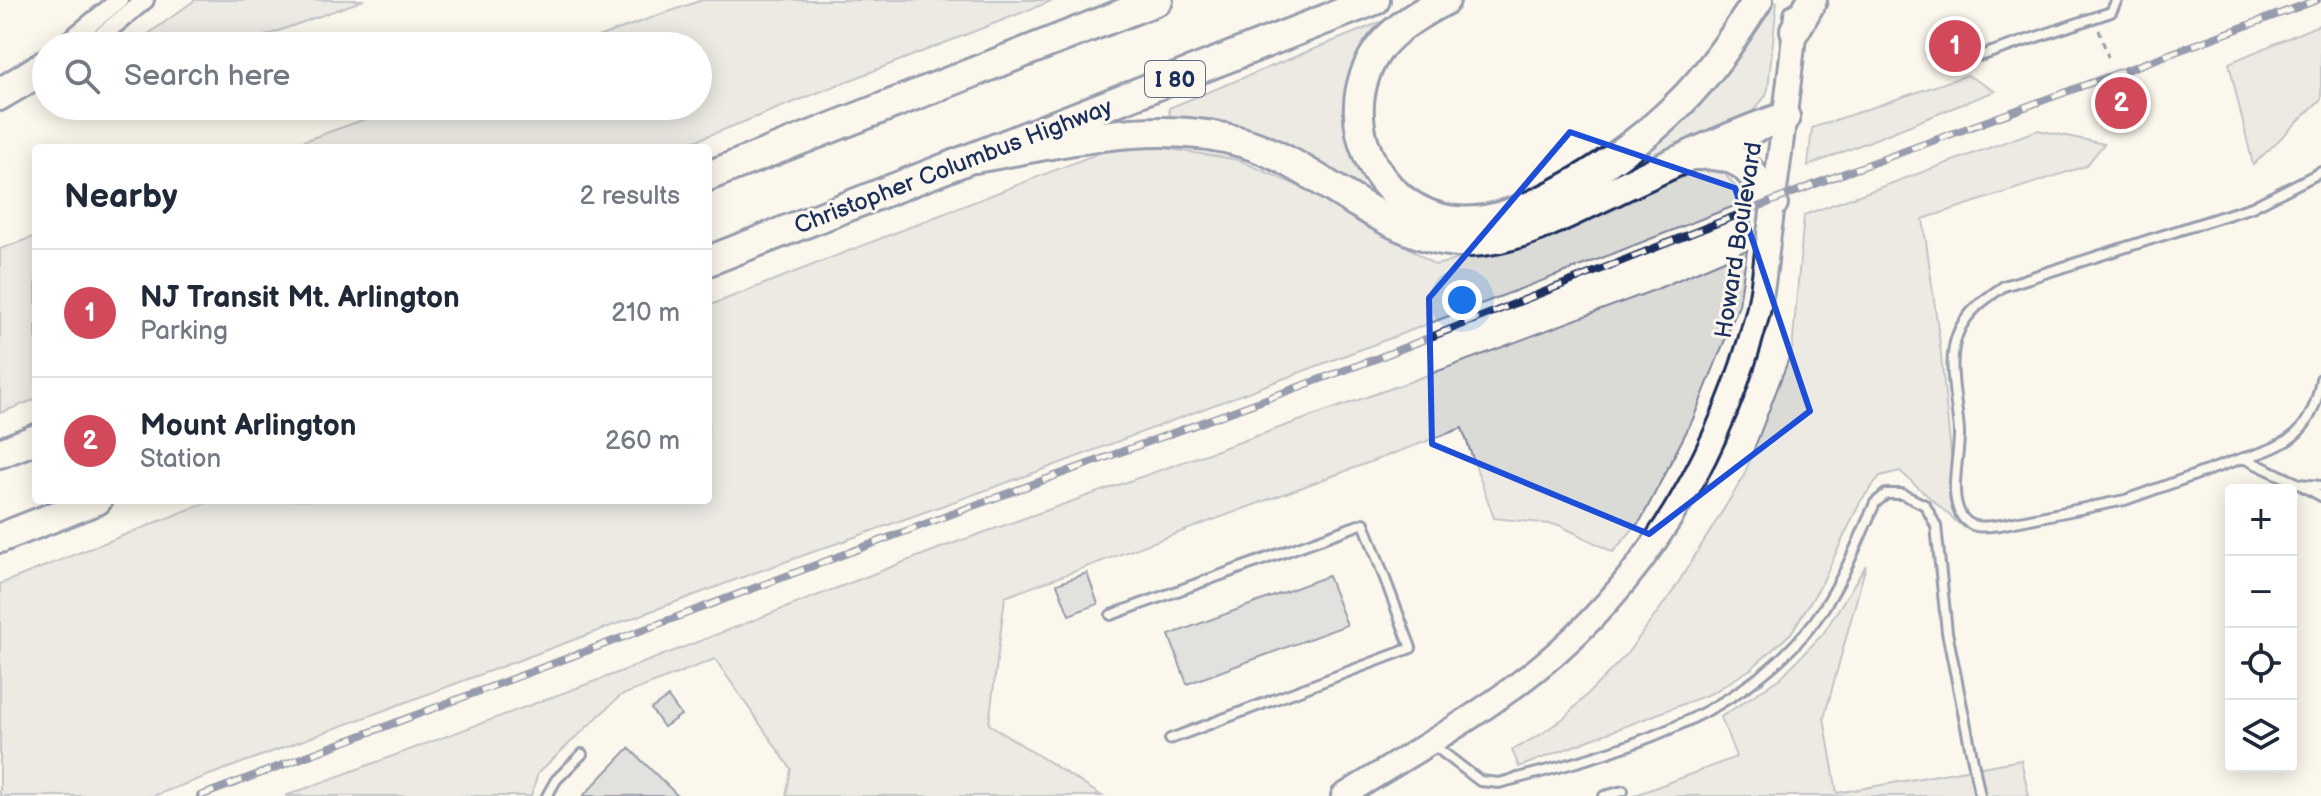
<!DOCTYPE html>
<meta charset="utf-8">
<style>
:root{--surface:#fff;--page:#f6f6f7;--text:#1f2937;--muted:#747a83;--line:#e0e1e3;--accent:#d1495b}
body{margin:0;font-family:"Balsamiq Sans",sans-serif;background:var(--page);color:var(--text)}
.controls{position:absolute;right:24px;bottom:24px;display:grid;overflow:hidden;border-radius:8px;box-shadow:0 4px 20px #0003}
.controls button{width:72px;height:72px;display:grid;place-items:center;padding:0;border:0;border-bottom:2px solid var(--line);background:var(--surface);color:var(--text);font:40px sans-serif}
.you{position:absolute;left:1462px;top:300px;width:28px;height:28px;margin:-20px;border:6px solid #fff;border-radius:50%;background:#1a73e8;box-shadow:0 0 0 12px #1a73e833}
.badge{display:grid;place-items:center;width:52px;height:52px;border-radius:50%;background:var(--accent);color:#fff;font-size:26px;font-weight:700}
.pin{position:absolute;translate:-50% -50%;border:4px solid #fff;box-shadow:0 2px 8px #0006}
.list{margin:0;padding:0;list-style:none}
h2{display:flex;justify-content:space-between;align-items:center;height:104px;margin:0;padding:0 32px;font-size:34px}
h2 small{font-size:26px;font-weight:400;color:var(--muted)}
.list li{display:grid;grid-template-columns:52px 1fr auto;gap:24px;align-items:center;box-sizing:border-box;height:128px;padding:0 32px;border-top:2px solid var(--line)}
.list b{display:block;font-size:30px;white-space:nowrap}
.list p{margin:0;font-size:26px;white-space:nowrap;color:var(--muted)}
.list em{font-size:26px;font-style:normal;color:var(--muted)}
.icon{flex:none;width:44px;height:44px;fill:none;stroke:currentColor;stroke-width:2;stroke-linecap:round;stroke-linejoin:round}
.map{position:relative;flex:none;width:2321px;height:796px;overflow:hidden}
.search{position:absolute;background:var(--surface);box-shadow:0 4px 20px #0003;left:32px;top:32px;width:680px;height:88px;display:flex;align-items:center;gap:20px;box-sizing:border-box;padding:0 28px;border-radius:44px;color:var(--muted);font-size:30px}
.panel{position:absolute;background:var(--surface);box-shadow:0 4px 20px #0003;left:32px;top:144px;width:680px;height:360px;border-radius:8px}
.map>svg:first-child{display:block}
</style>
<div class="map">
<svg width="2321" height="796" viewBox="0 0 2321 796">
<rect width="100%" height="100%" fill="#fbf7ec"/>
<filter id="ink" filterUnits="userSpaceOnUse"><feTurbulence type="fractalNoise" baseFrequency=".0125" numOctaves="2"/><feDisplacementMap in="SourceGraphic" scale="16" xChannelSelector="R" yChannelSelector="G"/><feConvolveMatrix kernelMatrix="1 2 1 2 8 2 1 2 1" color-interpolation-filters="sRGB"/></filter>
<g filter="url(#ink)">
<!-- green -->
<g fill="#dadad7" stroke="#7a849a" stroke-width="2">
<polygon points="195,0 364,0 237,46 132,46"/>
<polygon points="702,0 1054,0 677,148 284,148 402,106 698,106 698,46 572,46"/>
<polygon points="1770,2 1777,2 1768,89 1765,97 1753,111 1536,216 1429,226 1233,127 1170,117 1169,108 1393,17 1349,105 1415,218 1569,197"/>
<polygon points="2321,24 2321,99 2253,165 2229,63"/>
<polygon points="1967,75 1995,91 1808,166 1812,128"/>
<polygon points="2038,130 2104,144 2086,166 1923,219 1939,336 1958,523 1900,471 1880,476 1860,502 1821,585 1791,633 1751,669 1712,693 1519,767 1512,750 1540,735 1565,717 1626,655 1673,591 1743,478 1792,350 1804,215"/>
<polygon points="1127,142 1239,160 1350,209 1435,265 1533,242 1698,170 1724,173 1747,201 1589,263 1042,470 743,577 153,796 0,796 0,584 213,500 708,500 708,306"/>
<polygon points="36,236 36,399 0,413 0,249"/>
<polygon points="1747,250 1739,305 1693,419 1641,520 1613,552 1559,525 1494,518 1462,428 1005,597 989,724 1102,796 786,796 791,769 715,659 620,696 538,773 531,796 285,796 617,673 943,547 1409,382 1657,289"/>
<polygon points="1866,565 1824,718 1837,793 2021,760 2029,796 1633,796 1736,757 1721,717 1780,678 1823,634"/>
</g>
<!-- building -->
<g fill="#c3c5c9" stroke="#1b2f5e" stroke-width="2">
<polygon points="1087,573 1098,604 1069,615 1057,584"/>
<polygon points="1328,576 1347,625 1187,684 1169,635"/>
<polygon points="668,697 681,715 664,727 651,709"/>
<polygon points="629,748 678,796 583,796"/>
</g>
<g fill="none" stroke-linecap="round" stroke-linejoin="round">
<defs>
<g id="service">
<polyline points="1932,53 1963,58 1983,55 2111,12 2117,0"/>
<path d="M2244 458C2292 445 2313 429 2321 379"/>
<path d="M2299 484 2243 458 2125 500 2000 525C1985 527 1970 530 1961 515 1948 493 1960 456 1959 431 1957 401 1946 362 1958 333 1967 311 1985 299 2004 286L2252 207 2321 172"/>
<polyline points="2321,486 2299,484 2321,496"/>
<polyline points="1111,615 1364,523 1411,648 1170,739"/>
<path d="M1432 744 1480 781 1499 783C1612 754 1740 720 1814 622 1841 586 1857 544 1875 503L1886 494H1902L1925 505 1936 526 1947 632 1980 796"/>
<polyline points="547,796 556,780 582,754"/>
<polyline points="1604,796 1623,791"/>
</g>
<g id="minor">
<polyline points="62,46 119,0"/>
<polyline points="89,46 145,0"/>
<polyline points="0,86 46,57"/>
<polyline points="0,102 46,75"/>
</g>
<path id="secondary" d="M1343 796C1415 751 1491 710 1555 654 1657 565 1723 445 1757 316 1765 285 1766 251 1771 220 1780 152 1790 83 1796 15"/>
<g id="motorway">
<path d="M1445 0C1424 11 1397 26 1381 46 1330 111 1372 211 1455 221 1522 229 1631 152 1677 106 1709 75 1734 37 1758 0"/>
<polyline points="1795,30 1812,0"/>
<path d="M1696 155C1742 152 1749 169 1773 203"/>
<path d="M975 158C1063 143 1157 117 1245 143 1319 165 1392 246 1470 242 1521 240 1567 213 1612 192 1669 165 1725 137 1785 117"/>
<polyline points="708,176 1158,0"/>
<polyline points="708,261 1375,0"/>
<polyline points="0,453 36,439"/>
<polyline points="0,538 97,500"/>
</g>
</defs>
<!-- service casing -->
<use href="#service" stroke="#1b2f5e" stroke-width="14"/>
<!-- minor casing -->
<use href="#minor" stroke="#1b2f5e" stroke-width="22"/>
<!-- secondary casing -->
<use href="#secondary" stroke="#1b2f5e" stroke-width="28"/>
<!-- motorway casing -->
<use href="#motorway" stroke="#1b2f5e" stroke-width="34"/>
<!-- path -->
<polyline stroke="#1b2f5e" stroke-width="3" stroke-dasharray="6 6" stroke-linecap="butt" points="2099,30 2108,57"/>
<!-- service -->
<use href="#service" stroke="#fbf7ec" stroke-width="8"/>
<!-- minor -->
<use href="#minor" stroke="#fbf7ec" stroke-width="16"/>
<!-- secondary -->
<use href="#secondary" stroke="#fbf7ec" stroke-width="22"/>
<!-- motorway -->
<use href="#motorway" stroke="#fbf7ec" stroke-width="28"/>
<defs>
<polyline id="rail" points="200,796 973,506 1378,358 1823,181 2317,0"/>
</defs>
<!-- rail casing -->
<use href="#rail" stroke="#1b2f5e" stroke-width="8"/>
<!-- rail -->
<use href="#rail" stroke="#fbf7ec" stroke-width="5" stroke-dasharray="15" stroke-linecap="butt"/>
</g>
</g>
<!-- marked area -->
<path d="M0 0H2321V796H0ZM1570 132 1735 188 1810 411 1649 534 1432 444 1429 298Z" fill="#fbf7ec" fill-opacity=".55" fill-rule="evenodd"/>
<path fill="none" stroke="#1d4ed8" stroke-width="6" stroke-linejoin="round" d="M1570 132 1735 188 1810 411 1649 534 1432 444 1429 298Z"/>
<g text-anchor="middle" stroke-width="6" stroke-linejoin="round" paint-order="stroke">
<!-- shield labels -->
<rect fill="#fbf7ec" stroke="#5e6b89" stroke-width="2" x="1145" y="61" width="60" height="36" rx="6"/>
<g font-size="22" font-weight="bold" fill="#1b2f5e">
<text x="1175" y="87">I 80</text>
</g>
<!-- street labels -->
<g font-size="24" fill="#1b2f5e" stroke="#fbf7ec">
<text transform="translate(953 166) rotate(-21)" y="8">Christopher Columbus Highway</text>
<text transform="translate(1738 240) rotate(-81)" y="8">Howard Boulevard</text>
</g>
</g>
</svg>
<div class="controls">
<button>+</button>
<button>−</button>
<button><svg class="icon" aria-label="locate" viewBox="0 0 24 24"><circle cx="12" cy="12" r="6"/><path d="M12 2v4M12 18v4M2 12h4M18 12h4"/></svg></button>
<button><svg class="icon" aria-label="layers" viewBox="0 0 24 24"><path d="M12 4l9 5-9 5-9-5zM3 14l9 5 9-5"/></svg></button>
</div>
<div class="you"></div>
<div class="pin badge" style="left:1955px;top:46px">1</div>
<div class="pin badge" style="left:2121px;top:103px">2</div>
<div class="search"><svg class="icon" aria-label="search" viewBox="0 0 24 24"><circle cx="10" cy="10" r="6"/><path d="M15 15l6 6"/></svg>Search here</div>
<section class="panel">
<h2>Nearby<small>2 results</small></h2>
<ul class="list">
<li><span class="badge">1</span><div><b>NJ Transit Mt. Arlington</b><p>Parking</p></div><em>210 m</em></li>
<li><span class="badge">2</span><div><b>Mount Arlington</b><p>Station</p></div><em>260 m</em></li>
</ul>
</section>
</div>
